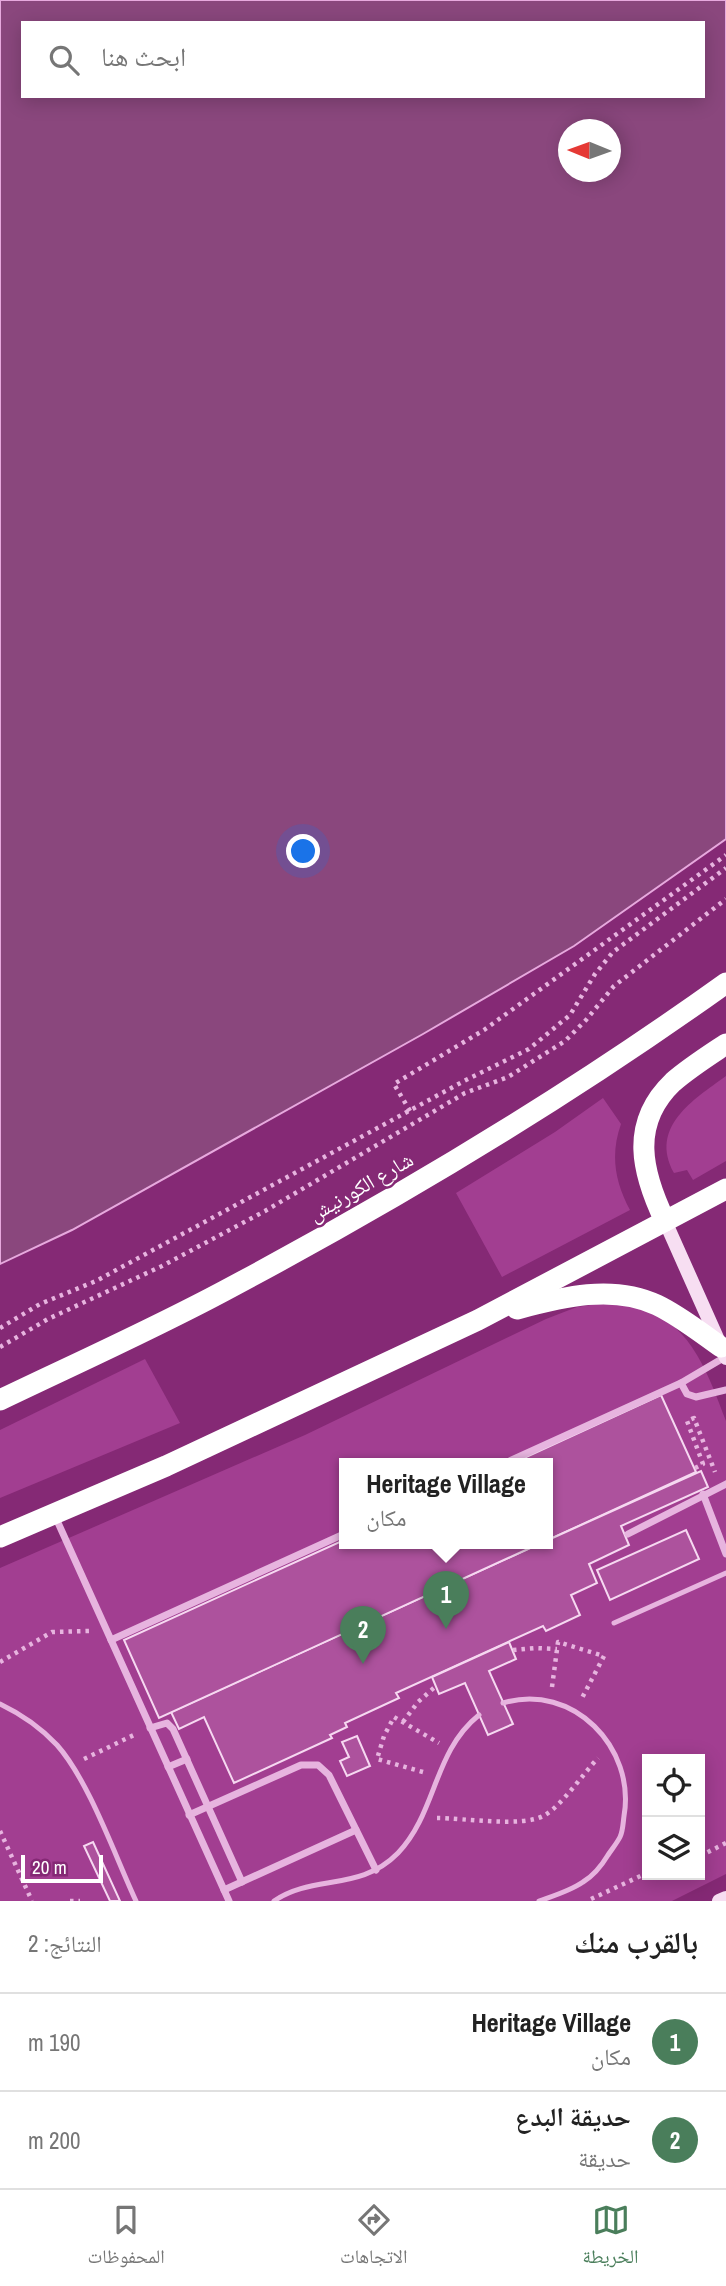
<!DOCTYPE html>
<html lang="ar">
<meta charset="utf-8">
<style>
:root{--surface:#fff;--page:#f6f6f6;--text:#222;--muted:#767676;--line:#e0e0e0;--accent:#4a7e5b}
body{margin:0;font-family:"Archivo Narrow","Noto Naskh Arabic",sans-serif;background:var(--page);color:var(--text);direction:rtl}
.controls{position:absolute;right:21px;bottom:21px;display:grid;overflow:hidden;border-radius:0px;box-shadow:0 4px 18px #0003}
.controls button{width:63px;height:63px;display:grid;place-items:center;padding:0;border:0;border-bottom:2px solid var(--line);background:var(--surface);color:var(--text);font:35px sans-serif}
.compass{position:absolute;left:558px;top:119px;width:63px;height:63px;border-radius:50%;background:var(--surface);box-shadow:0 4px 18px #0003;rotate:271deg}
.scale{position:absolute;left:21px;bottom:18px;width:82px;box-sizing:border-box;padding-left:7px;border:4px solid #fff;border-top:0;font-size:19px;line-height:24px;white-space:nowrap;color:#fff;-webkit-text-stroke:5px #852975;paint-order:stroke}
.you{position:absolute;left:304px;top:852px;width:24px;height:24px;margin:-18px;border:5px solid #fff;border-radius:50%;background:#1a73e8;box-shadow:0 0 0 10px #1a73e833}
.badge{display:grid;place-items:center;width:46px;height:46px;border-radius:50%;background:var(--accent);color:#fff;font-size:23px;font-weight:700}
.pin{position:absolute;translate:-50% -58px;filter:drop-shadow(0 2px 4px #0008)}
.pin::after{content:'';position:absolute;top:37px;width:24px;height:21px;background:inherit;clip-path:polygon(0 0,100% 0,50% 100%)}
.popup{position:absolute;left:339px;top:1458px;width:214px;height:91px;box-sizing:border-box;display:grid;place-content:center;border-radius:0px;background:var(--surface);filter:drop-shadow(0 2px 5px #0005);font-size:23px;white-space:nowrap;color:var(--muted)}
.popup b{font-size:26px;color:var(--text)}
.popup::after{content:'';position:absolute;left:50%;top:100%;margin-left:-14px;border:14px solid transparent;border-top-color:var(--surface)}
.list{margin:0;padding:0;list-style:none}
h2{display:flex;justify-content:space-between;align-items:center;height:91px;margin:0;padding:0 28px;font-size:30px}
h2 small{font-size:23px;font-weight:400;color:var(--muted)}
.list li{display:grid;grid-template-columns:46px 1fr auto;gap:21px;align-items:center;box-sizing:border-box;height:98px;padding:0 28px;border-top:2px solid var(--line)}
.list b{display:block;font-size:26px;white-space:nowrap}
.list p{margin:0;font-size:23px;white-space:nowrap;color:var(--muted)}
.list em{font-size:23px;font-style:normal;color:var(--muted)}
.icon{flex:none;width:38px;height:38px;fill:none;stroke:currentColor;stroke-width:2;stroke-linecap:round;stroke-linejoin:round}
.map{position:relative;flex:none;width:726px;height:1901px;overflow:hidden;direction:ltr}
.search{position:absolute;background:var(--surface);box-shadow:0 4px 18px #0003;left:21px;right:21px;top:21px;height:77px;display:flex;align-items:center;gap:18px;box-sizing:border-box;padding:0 24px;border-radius:0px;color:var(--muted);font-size:26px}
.sheet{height:287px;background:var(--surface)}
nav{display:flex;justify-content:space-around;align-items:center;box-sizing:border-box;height:98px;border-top:2px solid var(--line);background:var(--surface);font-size:19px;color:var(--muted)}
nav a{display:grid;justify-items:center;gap:4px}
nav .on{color:var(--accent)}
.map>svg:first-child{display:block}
</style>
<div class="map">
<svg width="726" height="1901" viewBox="0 0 726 1901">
<rect width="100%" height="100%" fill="#852975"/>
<!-- green -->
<g fill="#a23e91" fill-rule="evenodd">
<path d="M726 1076V1161L693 1180 687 1170 674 1173C649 1127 693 1100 726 1076Z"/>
<path d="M603 1098 621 1124C610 1155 615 1182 630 1210L502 1277 456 1193 555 1132Z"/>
<path d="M611 1302C622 1304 634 1305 644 1309 693 1326 709 1377 726 1421V1874L672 1901H0V1568L305 1435 546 1319 577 1307ZM344 1463H548V1543H344ZM647 1759H700V1875H647Z"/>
<polygon points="145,1359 180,1423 0,1498 0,1430"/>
</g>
<!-- water -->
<path fill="#8a477d" stroke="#e7a9de" stroke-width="2" fill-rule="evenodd" d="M0 0H726V839L574 946 423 1034 72 1230 0 1264ZM23 23H703V96H23ZM568 130H610V172H568Z"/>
<!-- building -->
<g fill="#ad529d" stroke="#f6d8f1" stroke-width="2">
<polygon points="661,1395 696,1472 548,1540 548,1463 513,1463"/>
<polygon points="701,1471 708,1487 621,1526 629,1545 589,1564 597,1583 571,1595 580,1615 546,1631 543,1626 396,1693 399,1698 345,1723 347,1727 330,1735 332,1738 234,1783 204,1717 179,1729 171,1712 541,1543 548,1543 548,1540"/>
<polygon points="686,1530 699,1559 610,1600 597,1570"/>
<polygon points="344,1540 344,1543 541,1543 159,1718 124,1640"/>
<polygon points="509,1642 516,1659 489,1671 513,1724 488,1735 465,1683 439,1694 432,1677"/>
<polygon points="357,1736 370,1766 347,1776 340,1761 349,1757 342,1742"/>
<polygon points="93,1842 120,1901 110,1901 84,1846"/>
</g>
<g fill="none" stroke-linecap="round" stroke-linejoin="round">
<!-- path -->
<g stroke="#e7b4df" stroke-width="4.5" stroke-dasharray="3.5 5" stroke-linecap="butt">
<polyline points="410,1111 394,1084 484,1030 726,855"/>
<polyline points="0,1328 40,1304 96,1281 464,1081 529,1049 570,1015 595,974 613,952 726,868"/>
<polyline points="0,1347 48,1319 162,1266 265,1211 465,1093 508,1077 565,1041 586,1020 614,986 726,899"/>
<polyline points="695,1468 703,1464 687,1421 694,1418 715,1472"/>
<polyline points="513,1650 535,1648 557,1649"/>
<polyline points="0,1662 52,1632 89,1631"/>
<polyline points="552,1687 558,1642 604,1656 582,1698"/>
<polyline points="403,1722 418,1702 436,1686"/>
<polyline points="84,1759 136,1734"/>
<polyline points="423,1772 377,1759 384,1736 394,1717 439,1743"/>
<path d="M437 1818C464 1818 524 1828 545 1815 562 1805 583 1774 598 1758"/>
<polyline points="0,1831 32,1901"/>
<polyline points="700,1856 726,1843"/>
<polyline points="591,1899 647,1873"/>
<polyline points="70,1901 80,1901"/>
</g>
<!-- lane -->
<g stroke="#e7b4df" stroke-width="5">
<polyline points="614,1623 726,1573"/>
<path d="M503 1703C573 1682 636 1748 624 1816 623 1823 623 1831 620 1837 617 1843 612 1849 608 1855 602 1865 593 1876 583 1882 570 1891 553 1896 539 1901"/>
<path d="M0 1704C21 1714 41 1728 57 1745 89 1781 115 1856 136 1901"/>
<path d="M274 1901C313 1874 360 1892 398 1853 437 1812 433 1752 479 1715"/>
</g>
<!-- street -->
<g stroke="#e7b4df" stroke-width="7">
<polyline points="681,1383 687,1394 696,1397 726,1390"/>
<polyline points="505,1463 681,1383 725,1357"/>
<polyline points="703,1494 726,1554"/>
<polyline points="55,1516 229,1901"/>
<polyline points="628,1534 726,1484"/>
<polyline points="111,1640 344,1534"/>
<polyline points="150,1728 167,1723 173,1729 242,1882"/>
<polyline points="168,1767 187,1759"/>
<polyline points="189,1815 301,1765 318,1765 329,1775 376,1870"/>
<polyline points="224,1890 356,1830"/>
</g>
<!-- secondary -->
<g stroke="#f7def2" stroke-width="14">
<polyline points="665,1221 726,1358"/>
<polyline points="719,1901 726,1898"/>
</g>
<!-- highway -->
<g stroke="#fff" stroke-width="21">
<path d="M665 1221C642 1173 629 1124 673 1082 689 1068 708 1056 726 1044"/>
<path d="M517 1309C562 1297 613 1284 657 1305 680 1316 701 1333 721 1347"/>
<path d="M0 1400C75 1364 151 1330 224 1291 397 1199 567 1097 726 983"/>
<polyline points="0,1537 166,1466 478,1320 726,1189"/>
</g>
</g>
<g text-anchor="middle" stroke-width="5" stroke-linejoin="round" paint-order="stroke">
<!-- street labels -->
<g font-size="21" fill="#fff" stroke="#852975">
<text transform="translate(361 1187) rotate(-30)" y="7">شارع الكورنيش</text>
</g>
</g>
</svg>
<div class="controls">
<button><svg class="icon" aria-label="locate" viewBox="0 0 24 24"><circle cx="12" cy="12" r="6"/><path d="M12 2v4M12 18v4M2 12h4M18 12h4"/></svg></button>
<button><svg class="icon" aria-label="layers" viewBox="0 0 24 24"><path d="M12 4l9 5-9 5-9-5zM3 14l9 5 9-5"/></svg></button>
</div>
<svg class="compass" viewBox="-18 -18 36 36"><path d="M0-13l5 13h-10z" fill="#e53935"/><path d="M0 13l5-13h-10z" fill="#767676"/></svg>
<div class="scale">20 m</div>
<div class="you"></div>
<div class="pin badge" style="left:446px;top:1629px">1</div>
<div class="popup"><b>Heritage Village</b>مكان</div>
<div class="pin badge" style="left:363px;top:1664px">2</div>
<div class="search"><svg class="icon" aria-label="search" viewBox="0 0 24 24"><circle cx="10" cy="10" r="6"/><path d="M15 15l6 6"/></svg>ابحث هنا</div>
</div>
<section class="sheet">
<h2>بالقرب منك<small>النتائج: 2</small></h2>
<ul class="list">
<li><span class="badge">1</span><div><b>Heritage Village</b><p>مكان</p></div><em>190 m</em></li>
<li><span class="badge">2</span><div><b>حديقة البدع</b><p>حديقة</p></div><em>200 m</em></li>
</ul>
</section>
<nav>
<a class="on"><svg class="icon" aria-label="map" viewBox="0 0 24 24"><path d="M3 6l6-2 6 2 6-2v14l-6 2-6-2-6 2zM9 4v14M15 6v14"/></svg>الخريطة</a>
<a><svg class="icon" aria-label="directions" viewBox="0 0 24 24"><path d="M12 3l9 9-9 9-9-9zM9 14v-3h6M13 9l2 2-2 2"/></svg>الاتجاهات</a>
<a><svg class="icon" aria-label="saved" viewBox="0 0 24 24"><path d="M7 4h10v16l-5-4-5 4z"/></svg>المحفوظات</a>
</nav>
